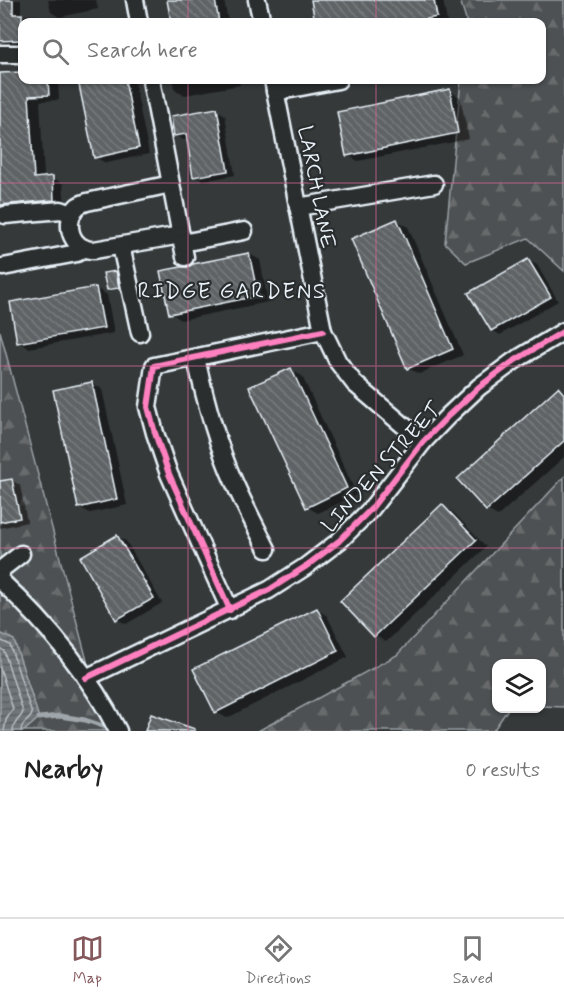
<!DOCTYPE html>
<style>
:root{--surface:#fff;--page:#f2f2f2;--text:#222;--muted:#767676;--line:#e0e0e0;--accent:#85585c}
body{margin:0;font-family:Mynerve,sans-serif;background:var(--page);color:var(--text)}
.controls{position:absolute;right:18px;bottom:18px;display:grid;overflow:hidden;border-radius:12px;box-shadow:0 2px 4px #0004}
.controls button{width:54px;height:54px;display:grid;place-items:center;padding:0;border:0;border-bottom:2px solid var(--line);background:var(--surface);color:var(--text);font:30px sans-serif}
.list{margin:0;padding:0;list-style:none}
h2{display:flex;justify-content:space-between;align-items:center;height:78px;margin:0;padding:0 24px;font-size:26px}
h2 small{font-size:20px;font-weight:400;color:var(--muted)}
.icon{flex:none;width:33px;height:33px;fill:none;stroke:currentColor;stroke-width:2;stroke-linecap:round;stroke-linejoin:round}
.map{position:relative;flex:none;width:564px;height:731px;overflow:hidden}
.search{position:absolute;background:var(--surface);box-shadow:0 2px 4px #0004;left:18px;right:18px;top:18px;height:66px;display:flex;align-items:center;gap:15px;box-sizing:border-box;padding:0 21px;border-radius:12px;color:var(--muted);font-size:22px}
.sheet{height:186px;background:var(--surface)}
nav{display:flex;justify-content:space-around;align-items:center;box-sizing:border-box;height:84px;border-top:2px solid var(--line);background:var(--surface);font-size:16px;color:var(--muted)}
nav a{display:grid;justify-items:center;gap:3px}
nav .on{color:var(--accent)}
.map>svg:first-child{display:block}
</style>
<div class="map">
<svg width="564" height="731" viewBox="0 0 564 731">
<defs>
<pattern id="forest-firs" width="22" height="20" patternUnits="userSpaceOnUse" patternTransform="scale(1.5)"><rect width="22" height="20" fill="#4d5152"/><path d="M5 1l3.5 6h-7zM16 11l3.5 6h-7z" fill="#676a6c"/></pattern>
<pattern id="water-rules" width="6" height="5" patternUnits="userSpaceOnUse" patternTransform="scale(1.5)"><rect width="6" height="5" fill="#707579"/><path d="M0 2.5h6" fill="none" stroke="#5b5e62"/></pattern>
<pattern id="building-back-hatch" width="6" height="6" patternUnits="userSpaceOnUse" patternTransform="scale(1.5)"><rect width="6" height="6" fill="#5f6365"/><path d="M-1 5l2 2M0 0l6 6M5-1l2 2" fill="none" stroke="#767a7c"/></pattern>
</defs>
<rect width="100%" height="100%" fill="#35393a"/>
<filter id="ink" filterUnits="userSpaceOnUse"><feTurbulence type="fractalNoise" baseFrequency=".0167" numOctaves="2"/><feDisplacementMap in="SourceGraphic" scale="12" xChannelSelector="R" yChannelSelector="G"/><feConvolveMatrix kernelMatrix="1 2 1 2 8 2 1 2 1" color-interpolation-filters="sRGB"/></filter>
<g filter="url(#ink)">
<!-- forest -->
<g fill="url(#forest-firs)" stroke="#9aa1a5" stroke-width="1.5">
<polygon points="460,0 564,0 564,271 528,238 466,263 445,243 461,80 542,80 542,22 466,22 466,19"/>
<polygon points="0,331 91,676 121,731 0,731"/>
<polygon points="564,477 564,707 542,706 542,664 496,664 496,708 508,709 493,731 258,731 397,655"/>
</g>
<!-- water -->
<polygon fill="url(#water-rules)" stroke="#a0a7ac" stroke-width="1.5" points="0,633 14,640 39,718 24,731 0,731"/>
<!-- shadow -->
<g fill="#0007">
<polygon points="0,0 21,0 21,16 35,15 43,20 43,22 22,22 22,44 0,45"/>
<polygon points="48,0 96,0 98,9 59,17 51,12"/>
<polygon points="168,0 224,0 228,22 172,22"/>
<polygon points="312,0 443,0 447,22 317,22"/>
<polygon points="22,74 22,80 58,80 59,100 40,101 44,178 53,178 63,184 65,206 0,210 0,75"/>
<polygon points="80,80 134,80 149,154 106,163 95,157"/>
<polygon points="173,80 239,80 240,85 185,95 174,89"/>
<polygon points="449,91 460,97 469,139 358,161 347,155"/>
<polygon points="217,110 225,115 235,175 203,181 195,176 189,139 183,140 175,135"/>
<polygon points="397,220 408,227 463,355 419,374 408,368"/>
<polygon points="249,254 260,260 268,302 181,320 171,313 188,269"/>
<polygon points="528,260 537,265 558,301 500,335 492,330"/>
<polygon points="115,272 118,274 121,288 110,291 108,289"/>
<polygon points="96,288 107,295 114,333 29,348 18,342"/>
<polygon points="291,370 302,376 357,495 318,513 307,507"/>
<polygon points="92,383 102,389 127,505 90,513 79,507"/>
<polygon points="558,389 564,393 564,457 498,516 487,510 459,479"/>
<polygon points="11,480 20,485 27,522 0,528 0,483"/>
<polygon points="442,506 453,512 486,547 386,642 375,635"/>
<polygon points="117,537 126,541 162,603 126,624 117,619"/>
<polygon points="317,609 327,616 348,657 227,718 216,712"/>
</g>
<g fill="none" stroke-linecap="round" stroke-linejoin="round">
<!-- shore -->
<g stroke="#b8bfc5" stroke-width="1.5">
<path d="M0 640 10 645 32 714C30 721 21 722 21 731"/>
<path d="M0 648 4 651 23 712C21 719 13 721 13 731"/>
<polyline points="0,668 13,709 6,720 4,731"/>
</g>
<!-- stream -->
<polyline stroke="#a0a7ac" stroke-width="5" points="39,718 60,716 85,720 112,729"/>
</g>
<!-- building -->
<g fill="url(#building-back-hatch)" stroke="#e8f1f8" stroke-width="1.5">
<polygon points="0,0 13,0 13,14 22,14 22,40 0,41"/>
<polygon points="167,0 215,0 219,22 171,22"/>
<polygon points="311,0 434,0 437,17 412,22 315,22"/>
<polygon points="22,72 22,80 48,80 49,95 29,96 34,178 53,176 54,200 0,205 0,73"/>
<polygon points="78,80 125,80 139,148 94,158"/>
<polygon points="450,89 458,133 346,156 337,112"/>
<polygon points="217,108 228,171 193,177 186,134 174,136 171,116"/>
<polygon points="397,219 453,349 407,369 351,239"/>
<polygon points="249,253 258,296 169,314 160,271 181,267 188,267 193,264"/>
<polygon points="528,259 551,297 491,331 468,293"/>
<polygon points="116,271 119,288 107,290 103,273"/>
<polygon points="96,287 104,328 17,343 10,302"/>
<polygon points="291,368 347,488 306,508 249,387"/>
<polygon points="92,382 117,499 78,508 53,390"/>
<polygon points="558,387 564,394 564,441 486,511 457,479"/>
<polygon points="12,479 20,518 0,522 0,481"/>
<polygon points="442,504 476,540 374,637 340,601"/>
<polygon points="117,535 154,598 116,620 80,557"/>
<polygon points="317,608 338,651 215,713 193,669"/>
<polygon points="151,714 195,729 195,731 145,731"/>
</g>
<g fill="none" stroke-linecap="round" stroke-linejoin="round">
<defs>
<g id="minor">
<polyline points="135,0 139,22"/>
<polyline points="257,0 262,22"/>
<polyline points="0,54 22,54"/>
<polyline points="151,80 185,257"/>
<polyline points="273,80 323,331 338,362 355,384 423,442"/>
<polyline points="275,92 338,80"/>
<path d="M171 184 87 202C84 203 81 204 78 206 65 218 68 241 84 248 87 250 91 250 94 250L181 235"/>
<polyline points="298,207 434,184"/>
<polyline points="5,215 61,210 72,214"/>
<polyline points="182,243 244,231"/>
<polyline points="121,246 140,333"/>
<polyline points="3,267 77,253 84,248"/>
<path d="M196 358C205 400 216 442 234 482 244 505 256 527 267 549"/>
<polyline points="0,573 3,568 21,554"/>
<path d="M0 580C47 624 89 674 118 731"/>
<polyline points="230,610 169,474 155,433 148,407 154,366 323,331"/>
<polyline points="86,678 269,590 305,567 339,541 371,509 423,442 448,416 479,387 514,361 564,331"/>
</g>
</defs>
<!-- minor casing -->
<use href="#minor" stroke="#e8f1f8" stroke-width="21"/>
<!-- minor -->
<use href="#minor" stroke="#2a2d2e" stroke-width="16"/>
<defs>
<g id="cycleway">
<polyline points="230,610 169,474 155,433 148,407 154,366 323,331"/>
<polyline points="86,678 269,590 305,567 339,541 371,509 423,442 448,416 479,387 514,361 564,331"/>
</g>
</defs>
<!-- cycleway casing -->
<use href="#cycleway" stroke="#2a2d2e" stroke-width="10"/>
<!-- cycleway -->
<use href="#cycleway" stroke="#ff80c0" stroke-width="6"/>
</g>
</g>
<!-- grid -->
<path fill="none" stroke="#cf6492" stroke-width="1.5" stroke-opacity="0.55" d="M188 0V22M376 0V22M188 80V731M376 80V731M0 183H564M0 366H564M0 548H564"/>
<g text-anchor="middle" stroke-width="4.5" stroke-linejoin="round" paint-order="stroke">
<!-- street labels -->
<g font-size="21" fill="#e8f1f8" stroke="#2a2d2e">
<text transform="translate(317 187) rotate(79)" y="7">LARCH LANE</text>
<text transform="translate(381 467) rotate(-48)" y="7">LINDEN STREET</text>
</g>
<!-- neighbourhood labels -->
<g font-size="22" letter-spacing="1.5" fill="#e8f1f8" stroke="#2a2d2e">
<text x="232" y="298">RIDGE GARDENS</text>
</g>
</g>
</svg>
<div class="controls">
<button><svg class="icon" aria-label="layers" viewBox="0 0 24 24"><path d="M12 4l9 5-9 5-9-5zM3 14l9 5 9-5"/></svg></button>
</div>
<div class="search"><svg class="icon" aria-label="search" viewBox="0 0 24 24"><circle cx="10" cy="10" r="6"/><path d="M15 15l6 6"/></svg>Search here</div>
</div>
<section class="sheet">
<h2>Nearby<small>0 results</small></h2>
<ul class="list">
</ul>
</section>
<nav>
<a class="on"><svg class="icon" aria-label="map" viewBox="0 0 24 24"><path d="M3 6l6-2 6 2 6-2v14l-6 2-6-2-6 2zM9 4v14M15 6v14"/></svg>Map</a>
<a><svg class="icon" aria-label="directions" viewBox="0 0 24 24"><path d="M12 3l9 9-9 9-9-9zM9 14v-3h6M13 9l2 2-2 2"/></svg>Directions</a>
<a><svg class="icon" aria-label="saved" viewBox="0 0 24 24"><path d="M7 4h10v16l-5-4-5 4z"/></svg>Saved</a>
</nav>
